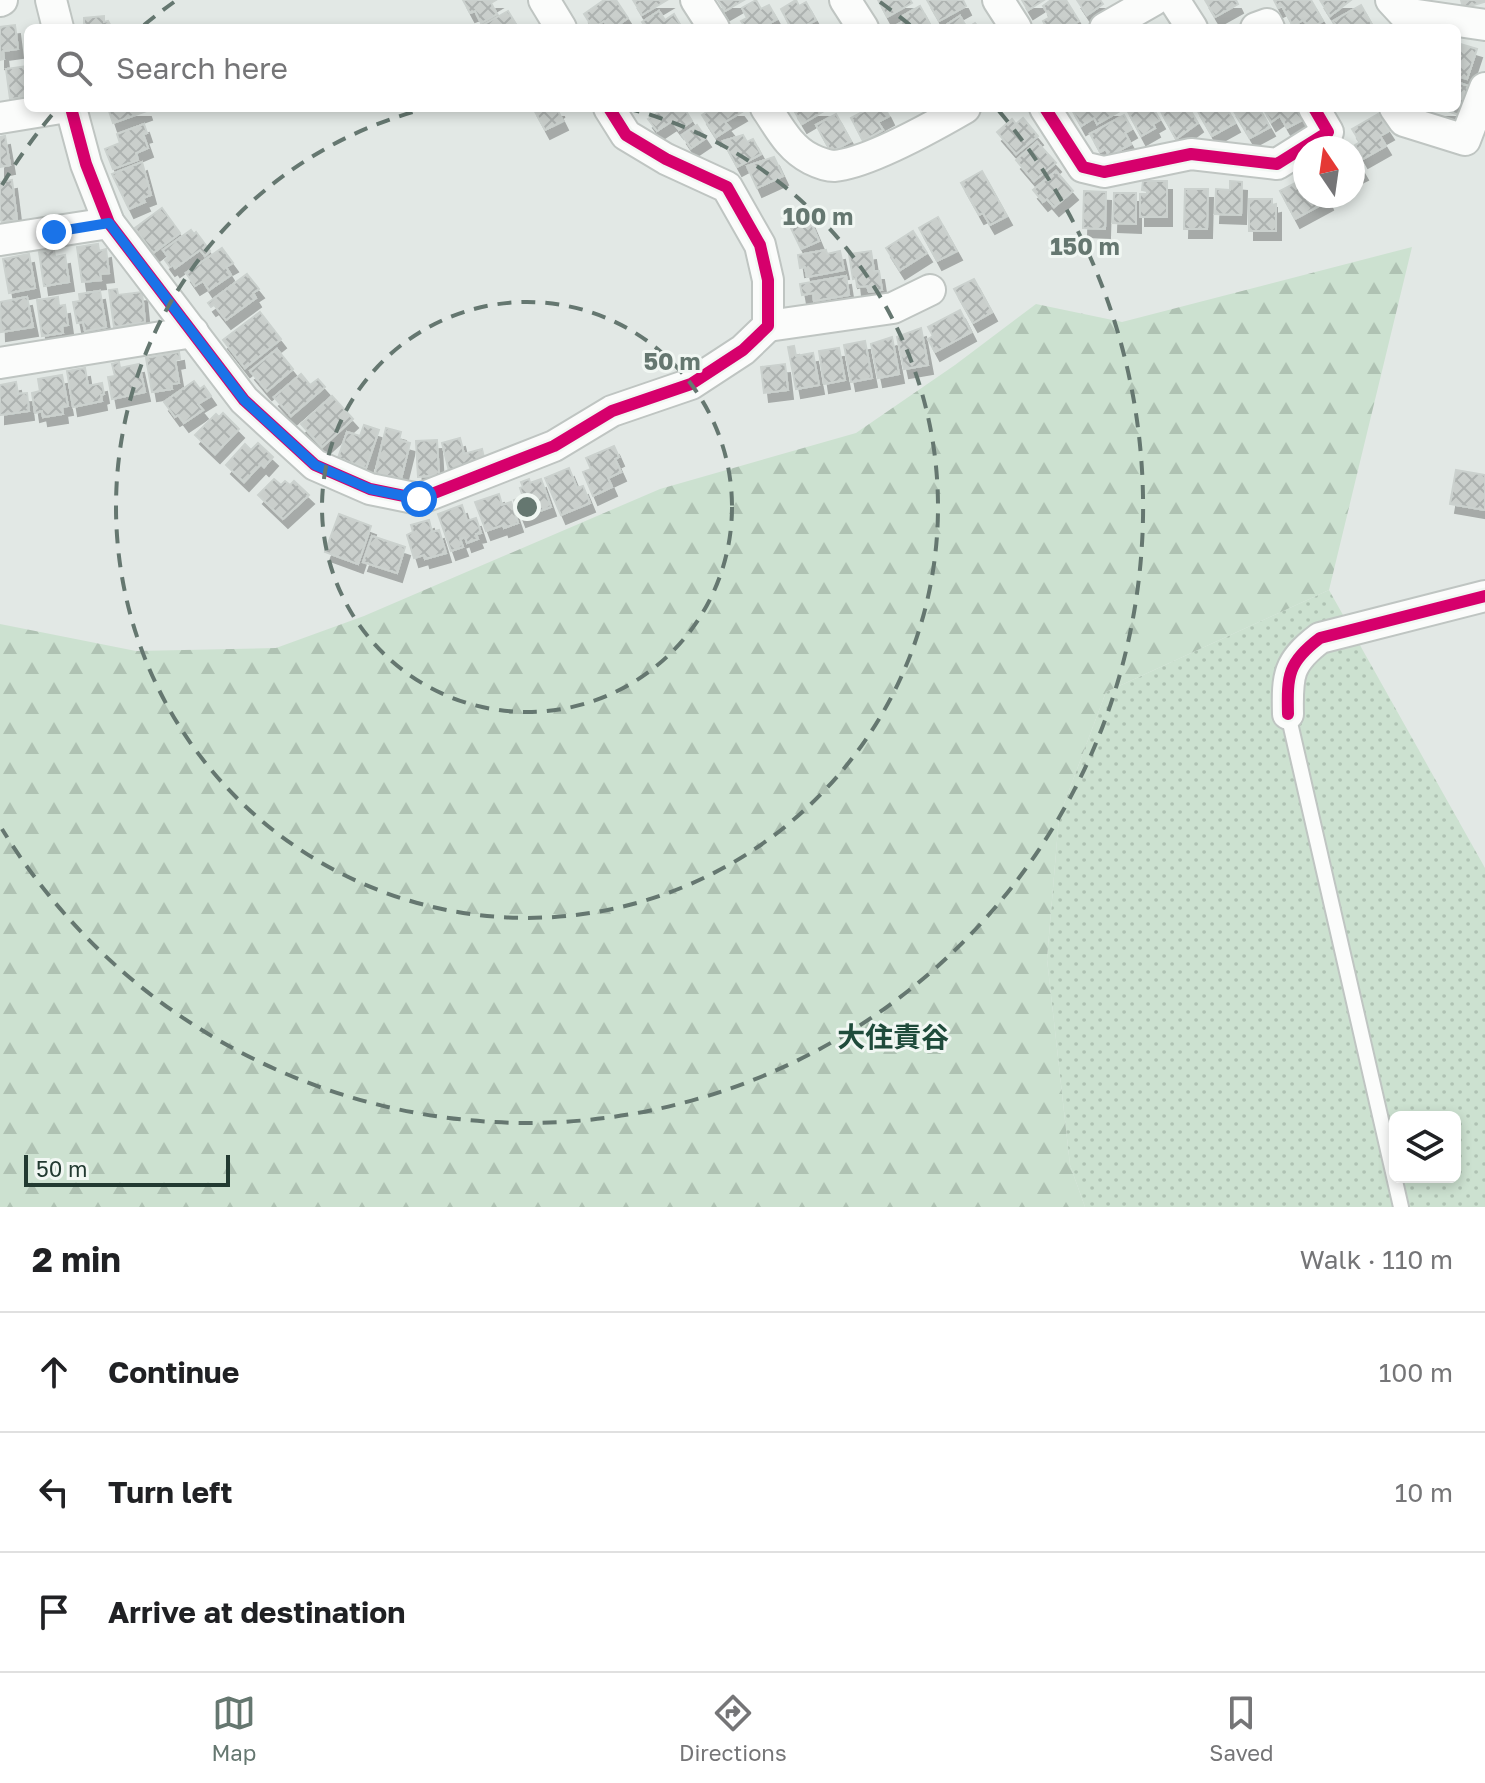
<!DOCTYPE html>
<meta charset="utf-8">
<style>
:root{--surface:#fff;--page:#f2f2f2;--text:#202124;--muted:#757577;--line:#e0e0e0;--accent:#657770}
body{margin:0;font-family:"Golos Text","Noto Sans JP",sans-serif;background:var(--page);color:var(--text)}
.controls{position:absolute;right:24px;bottom:24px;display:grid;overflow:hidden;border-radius:12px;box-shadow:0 4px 12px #0003}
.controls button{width:72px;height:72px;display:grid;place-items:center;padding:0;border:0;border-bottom:2px solid var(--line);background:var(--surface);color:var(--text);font:40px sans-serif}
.compass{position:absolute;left:1293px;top:136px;width:72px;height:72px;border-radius:50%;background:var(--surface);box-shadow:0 4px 12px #0003;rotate:347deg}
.scale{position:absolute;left:24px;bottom:20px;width:206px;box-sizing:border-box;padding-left:8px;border:4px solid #223a31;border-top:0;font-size:22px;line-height:28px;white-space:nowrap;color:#223a31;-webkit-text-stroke:6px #f1f7f3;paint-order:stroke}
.stop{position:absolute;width:24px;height:24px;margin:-18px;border:6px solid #1a73e8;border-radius:50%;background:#fff}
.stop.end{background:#1a73e8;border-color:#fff;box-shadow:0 2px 8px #0008}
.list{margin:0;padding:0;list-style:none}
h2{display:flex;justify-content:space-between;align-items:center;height:104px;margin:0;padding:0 32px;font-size:34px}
h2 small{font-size:26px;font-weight:400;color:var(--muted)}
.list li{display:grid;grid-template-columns:52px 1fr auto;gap:24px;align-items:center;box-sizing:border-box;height:120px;padding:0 32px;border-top:2px solid var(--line)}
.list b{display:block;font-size:30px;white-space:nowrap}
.list em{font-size:26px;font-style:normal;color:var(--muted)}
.icon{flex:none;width:44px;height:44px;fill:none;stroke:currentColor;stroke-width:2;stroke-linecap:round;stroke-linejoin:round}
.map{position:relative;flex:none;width:1485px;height:1207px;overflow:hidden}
.search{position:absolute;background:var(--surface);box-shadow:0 4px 12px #0003;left:24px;right:24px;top:24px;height:88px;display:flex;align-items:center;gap:20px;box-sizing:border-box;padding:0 28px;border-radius:12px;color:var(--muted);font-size:30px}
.sheet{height:464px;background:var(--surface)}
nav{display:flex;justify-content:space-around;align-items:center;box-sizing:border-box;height:112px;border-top:2px solid var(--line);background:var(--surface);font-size:22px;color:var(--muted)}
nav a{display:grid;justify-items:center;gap:4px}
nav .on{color:var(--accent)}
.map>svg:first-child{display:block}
</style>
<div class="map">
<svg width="1485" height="1207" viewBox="0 0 1485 1207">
<defs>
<pattern id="grass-dots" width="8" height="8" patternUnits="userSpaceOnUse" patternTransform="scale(2)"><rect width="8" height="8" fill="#cce1d0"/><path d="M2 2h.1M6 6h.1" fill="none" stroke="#afc2b3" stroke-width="1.8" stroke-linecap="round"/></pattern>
<pattern id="forest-firs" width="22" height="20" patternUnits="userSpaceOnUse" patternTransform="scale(2)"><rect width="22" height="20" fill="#cce1d0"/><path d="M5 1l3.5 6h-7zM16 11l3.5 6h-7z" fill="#afc2b3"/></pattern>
<pattern id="building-cross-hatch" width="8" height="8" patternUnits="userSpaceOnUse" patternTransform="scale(2)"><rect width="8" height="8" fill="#cacfcc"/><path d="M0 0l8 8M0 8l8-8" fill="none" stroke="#adb2b0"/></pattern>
<filter id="shadow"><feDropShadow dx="5" dy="9" stdDeviation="0" flood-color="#0004"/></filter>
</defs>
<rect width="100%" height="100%" fill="#e2e8e5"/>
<!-- grass -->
<path fill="url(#grass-dots)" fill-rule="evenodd" d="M1329 590 1485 868V1207H1085L1070 1165 1047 959 1059 817 1106 692ZM1395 1117H1455V1177H1395Z"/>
<!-- forest -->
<polygon fill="url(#forest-firs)" points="1412,247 1329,590 1106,692 1059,817 1047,959 1070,1165 1085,1207 0,1207 0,624 136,651 276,648 364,616 660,489 856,433 955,365 1036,304 1122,322"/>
<!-- building -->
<g fill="url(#building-cross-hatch)" stroke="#cbd1ce" stroke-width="2" filter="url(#shadow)">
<polygon points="463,0 496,0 491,3 497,14 481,23 475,11 470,13"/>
<polygon points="604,0 616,0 628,18 614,28 609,28 604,21 593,28 584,14"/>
<polygon points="633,0 667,0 642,15"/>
<polygon points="718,0 744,0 725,11"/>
<polygon points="756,0 761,9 769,5 777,19 761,28 746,28 741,21 747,18 742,8"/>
<polygon points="796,0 799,6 806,2 816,20 801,28 791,28 781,9"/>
<polygon points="878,0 910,0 912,3 887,17"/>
<polygon points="927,0 963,0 966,6 939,21"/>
<polygon points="1022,0 1044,0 1028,10"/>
<polygon points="1051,0 1066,0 1079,21 1068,28 1047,28 1043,21 1050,17 1043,6"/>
<polygon points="1077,0 1100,0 1103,4 1087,15"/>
<polygon points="1205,0 1236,0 1238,4 1215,17"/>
<polygon points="1274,0 1311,0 1323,21 1311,28 1303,20 1293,26 1282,6 1278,8"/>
<polygon points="1320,0 1351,0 1330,16"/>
<polygon points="1461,0 1484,0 1484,2 1463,8"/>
<polygon points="1361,5 1374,28 1338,28 1333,21"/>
<polygon points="920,6 932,28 892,28 905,20 903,16"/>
<polygon points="508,11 516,24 508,28 485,28 483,25"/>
<polygon points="659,11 665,20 674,14 682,28 646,28 642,22"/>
<polygon points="104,16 104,22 108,21 112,28 77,28 84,25 84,18"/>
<polygon points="960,16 967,28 975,23 979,28 948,28 946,25"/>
<polygon points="15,25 18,49 3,51 4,59 0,60 0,27"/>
<polygon points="1457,43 1477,49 1467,79 1457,76"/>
<polygon points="28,66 28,97 10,99 6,69"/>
<polygon points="1457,82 1471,87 1461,116 1440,108 1457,108"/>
<polygon points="108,108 146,108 147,111 113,123"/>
<polygon points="533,108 560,108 557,109 563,121 545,130"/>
<polygon points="665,108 684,108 692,121 679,130 672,121 657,131 648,119"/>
<polygon points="713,108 739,108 742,112 725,122 730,128 716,137 702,115"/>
<polygon points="795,108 829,108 802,124 793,109"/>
<polygon points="870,108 885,108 889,116 878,122 883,130 863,141 851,118"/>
<polygon points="1071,108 1119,108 1120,111 1097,124 1094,118 1081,126"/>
<polygon points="1126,108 1153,108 1160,120 1153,124 1155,128 1141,136"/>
<polygon points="1159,108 1189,108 1198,123 1176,139"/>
<polygon points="1196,108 1227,108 1235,123 1212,136"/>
<polygon points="1232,108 1259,108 1270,127 1250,138"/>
<polygon points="1263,108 1298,108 1304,119 1287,128 1280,116 1271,122"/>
<polygon points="836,114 851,141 831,152 816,125"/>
<polygon points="1378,114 1389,131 1380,136 1386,146 1363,159 1355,145 1360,142 1352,129"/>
<polygon points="1124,115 1132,129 1125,133 1131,144 1109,156 1106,149 1100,152 1090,134"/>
<polygon points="1023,118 1038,136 1016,154 997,132 1012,119 1016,124"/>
<polygon points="144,124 147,133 143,134 148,148 136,153 138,160 113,169 105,149 120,143 117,134"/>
<polygon points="697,125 706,138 691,148 682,135"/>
<polygon points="743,135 747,142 753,139 761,154 737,167 723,141"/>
<polygon points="5,136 10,165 0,167 0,137"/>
<polygon points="1037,142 1056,163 1034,181 1016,160"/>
<polygon points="1353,154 1363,171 1353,176"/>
<polygon points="774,157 783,176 757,188 747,166"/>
<polygon points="142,162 151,195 143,198 145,202 129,209 112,174"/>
<polygon points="982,171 1007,216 990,225 983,213 979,215 961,183"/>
<polygon points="1056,171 1073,191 1054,207 1047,199 1043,202 1033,190"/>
<polygon points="12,180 17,220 2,222 0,218 0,182"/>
<polygon points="1301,180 1305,186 1305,196 1326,196 1328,201 1295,219 1280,191"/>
<polygon points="1143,181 1167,181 1167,217 1140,217 1140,194 1147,194 1147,191 1142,190"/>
<polygon points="1230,181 1242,182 1241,215 1215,214 1216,189 1230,190"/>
<polygon points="1185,189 1208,189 1207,229 1184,229"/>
<polygon points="1084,191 1106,192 1105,229 1083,228"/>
<polygon points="1114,193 1136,193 1136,224 1113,223"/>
<polygon points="1249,199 1272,199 1272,205 1276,204 1276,231 1249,231"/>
<polygon points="162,208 180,233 153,253 135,228"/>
<polygon points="807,213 819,241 801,249 788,222"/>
<polygon points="938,217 957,251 937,261 919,228"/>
<polygon points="191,230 194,234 196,232 210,251 205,256 200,250 175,268 173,265 170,267 165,260 168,257 163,250"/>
<polygon points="913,231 927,253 900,270 886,248"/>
<polygon points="98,244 99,251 106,249 109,273 100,274 101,280 82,282 77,247"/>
<polygon points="222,248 233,263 226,267 231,275 209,290 203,281 195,286 186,273"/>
<polygon points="54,250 55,257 65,255 69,282 44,286 39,252"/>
<polygon points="826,250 827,254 840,251 844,270 807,277 805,267 800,268 798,255"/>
<polygon points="871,251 874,271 879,271 882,290 869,292 867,286 857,287 856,278 853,279 849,254"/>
<polygon points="29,254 35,288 9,293 3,259"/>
<polygon points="247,274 259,289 253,293 256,298 226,320 214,305 211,307 208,303"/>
<polygon points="846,276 849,295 814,301 813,293 802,295 800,284"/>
<polygon points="974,279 992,312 973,323 954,289"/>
<polygon points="117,289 118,295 142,292 145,322 114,327 109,290"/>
<polygon points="100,291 106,327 85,331 83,322 77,323 73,302 80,301 79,294"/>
<polygon points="27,297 33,327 1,332 0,302"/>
<polygon points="58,297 59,306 65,305 68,325 62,326 63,333 42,336 37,300"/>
<polygon points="960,310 971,332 935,352 928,339 933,336 928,327"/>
<polygon points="260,312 281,339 245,368 223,340"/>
<polygon points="921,328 928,365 904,369 897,337"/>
<polygon points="892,337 899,374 878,378 871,344"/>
<polygon points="865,341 872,378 851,382 844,345"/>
<polygon points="794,346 796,356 813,353 819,385 796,389 788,347"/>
<polygon points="839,348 845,380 824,384 819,351"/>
<polygon points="277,349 293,369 267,391 250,371"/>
<polygon points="179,352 180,359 175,360 179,383 171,384 172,389 152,392 146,358"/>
<polygon points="119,362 120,368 139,364 145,392 112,399 108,377 115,376 112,364"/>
<polygon points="785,364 788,390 764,393 761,367"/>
<polygon points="85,368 88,386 102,383 104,394 101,395 102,401 73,407 67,371"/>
<polygon points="301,374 310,385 318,379 325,387 291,416 274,397"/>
<polygon points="62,375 68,406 62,407 63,414 43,417 42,411 35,413 32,393 40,391 38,379"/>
<polygon points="194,381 200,389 204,386 211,396 198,404 203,410 184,423 178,415 175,417 164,402"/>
<polygon points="16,382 18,394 27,393 29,411 0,415 0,385"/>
<polygon points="332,396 353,419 322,447 301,424"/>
<polygon points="223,413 239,429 215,454 195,435 216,414 219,417"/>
<polygon points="364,425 379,430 366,468 338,458 347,432 360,436"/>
<polygon points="386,428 401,432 399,440 410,443 401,479 375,473"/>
<polygon points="460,438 464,454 482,449 486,466 450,475 442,443"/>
<polygon points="437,440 439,475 418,477 416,441"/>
<polygon points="258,443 273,457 264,467 261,464 244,482 226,465 245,444 251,450"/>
<polygon points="614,446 619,457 615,459 621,472 608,478 612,487 593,496 583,472 591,469 586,458"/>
<polygon points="569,468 577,488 583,486 590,503 561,515 545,478"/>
<polygon points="1456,470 1485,475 1485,510 1450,504"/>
<polygon points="274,479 281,485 285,481 290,485 294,481 309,495 283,519 258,495"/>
<polygon points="529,479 530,483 541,479 551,507 521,518 514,500 523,497 520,488 523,487 521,482"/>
<polygon points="499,494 502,505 511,502 518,523 504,528 503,525 486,531 475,502"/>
<polygon points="462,505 467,521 476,518 481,533 476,534 478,539 467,543 465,537 460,539 463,547 451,551 438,514"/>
<polygon points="339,514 371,526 358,564 325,552"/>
<polygon points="429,520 432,532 439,530 446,553 425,559 424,555 414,558 407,535 413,532 411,525"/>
<polygon points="372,536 405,547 397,573 363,562"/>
</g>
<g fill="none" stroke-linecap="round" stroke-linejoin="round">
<defs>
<polyline id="service" points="1288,714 1401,1207"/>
<g id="minor">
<polyline points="51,0 58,28"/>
<polyline points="544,0 561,28"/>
<polyline points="696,0 714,28"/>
<polyline points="845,0 863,28"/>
<polyline points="998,0 1016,28"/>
<polyline points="1174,0 1192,28"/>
<polyline points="1391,0 1403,13 1485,25"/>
<polyline points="0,1 2,0"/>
<polyline points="1105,28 1154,0"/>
<polyline points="1256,28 1267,24 1269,28"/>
<polyline points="71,108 86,164 109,223 244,400 315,465 370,489 419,499 554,446 612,411 691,384 743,350 768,326 768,280 760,245 727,187 666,159 626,135 609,108"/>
<path d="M766 108C779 127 789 148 811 159 817 162 828 166 834 166 869 163 934 126 965 108"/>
<polyline points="1045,108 1083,167 1104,172 1191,154 1277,164 1328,132 1314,108"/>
<polyline points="1395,108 1404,121 1465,140 1485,88"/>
<polyline points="0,118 61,108"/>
<polyline points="0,240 109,223"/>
<polyline points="768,326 893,308 930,290"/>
<polyline points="0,363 193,332"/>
<path d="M1288 714C1287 675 1288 662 1320 638L1485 596"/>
</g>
</defs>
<!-- service casing -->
<use href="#service" stroke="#bfc5c2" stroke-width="18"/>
<!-- minor casing -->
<use href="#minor" stroke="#bfc5c2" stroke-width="34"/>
<!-- service -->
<use href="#service" stroke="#fbfcfb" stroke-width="14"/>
<!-- minor -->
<use href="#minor" stroke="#fbfcfb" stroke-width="30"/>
<defs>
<g id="cycleway">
<polyline points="71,108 86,164 109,223 244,400 315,465 370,489 419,499 554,446 612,411 691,384 743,350 768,326 768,280 760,245 727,187 666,159 626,135 609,108"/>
<polyline points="1045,108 1083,167 1104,172 1191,154 1277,164 1328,132 1314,108"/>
<path d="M1288 714C1287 675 1288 662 1320 638L1485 596"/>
</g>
</defs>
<!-- cycleway casing -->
<use href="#cycleway" stroke="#f1f7f3" stroke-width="17"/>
<!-- cycleway -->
<use href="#cycleway" stroke="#d6006c" stroke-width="12"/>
</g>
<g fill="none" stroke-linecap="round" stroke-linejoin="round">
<!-- route -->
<polyline stroke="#1a73e8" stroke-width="10" points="54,232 109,223 244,400 315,465 370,489 419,499"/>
</g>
<!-- distance rings -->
<g fill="none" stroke="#657770" stroke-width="4" stroke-dasharray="14 10">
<circle cx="527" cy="507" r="205"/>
<path d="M626 108A411 411 0 1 1 428 108"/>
<path d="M2 185A616 616 0 0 1 55 111M144 25A616 616 0 0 1 174 2M880 2A616 616 0 0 1 910 25M999 111A616 616 0 1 1 2 829"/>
</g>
<g text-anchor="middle" stroke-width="6" stroke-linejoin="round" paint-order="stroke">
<!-- neighbourhood labels -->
<g font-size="28" font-weight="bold" fill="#1f4b3b" stroke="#f1f7f3">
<text x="893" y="1047">大住責谷</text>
</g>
</g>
<circle cx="527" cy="507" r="12" fill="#657770" stroke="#f1f7f3" stroke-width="4"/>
<g font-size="24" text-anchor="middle" font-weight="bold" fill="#657770" stroke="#f1f7f3" stroke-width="6" stroke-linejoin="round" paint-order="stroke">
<text x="818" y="225">100 m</text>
<text x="1085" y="255">150 m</text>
<text x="672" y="370">50 m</text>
</g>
</svg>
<div class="controls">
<button><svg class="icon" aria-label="layers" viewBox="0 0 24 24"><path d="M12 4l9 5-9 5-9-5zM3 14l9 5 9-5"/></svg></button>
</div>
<svg class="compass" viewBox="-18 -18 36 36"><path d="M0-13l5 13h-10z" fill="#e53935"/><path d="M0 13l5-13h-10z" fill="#757577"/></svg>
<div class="scale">50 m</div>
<div class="stop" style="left:419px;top:499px"></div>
<div class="stop end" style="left:54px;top:232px"></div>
<div class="search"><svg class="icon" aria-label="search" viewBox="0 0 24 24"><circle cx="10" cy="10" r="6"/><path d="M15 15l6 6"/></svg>Search here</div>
</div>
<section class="sheet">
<h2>2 min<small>Walk · 110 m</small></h2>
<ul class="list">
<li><svg class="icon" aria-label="ahead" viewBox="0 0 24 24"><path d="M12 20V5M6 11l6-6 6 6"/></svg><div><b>Continue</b></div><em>100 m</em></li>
<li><svg class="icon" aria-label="left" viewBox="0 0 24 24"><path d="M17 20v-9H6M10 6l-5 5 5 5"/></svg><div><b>Turn left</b></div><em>10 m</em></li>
<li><svg class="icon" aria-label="arrive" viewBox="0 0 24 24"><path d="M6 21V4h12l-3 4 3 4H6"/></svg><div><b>Arrive at destination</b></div></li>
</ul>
</section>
<nav>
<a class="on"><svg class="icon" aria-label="map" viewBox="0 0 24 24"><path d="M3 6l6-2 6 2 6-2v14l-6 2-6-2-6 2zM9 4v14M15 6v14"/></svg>Map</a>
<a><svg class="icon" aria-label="directions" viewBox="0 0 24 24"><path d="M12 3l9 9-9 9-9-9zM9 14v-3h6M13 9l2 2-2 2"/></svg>Directions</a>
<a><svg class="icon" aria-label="saved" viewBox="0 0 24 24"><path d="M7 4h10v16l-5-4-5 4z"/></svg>Saved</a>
</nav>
